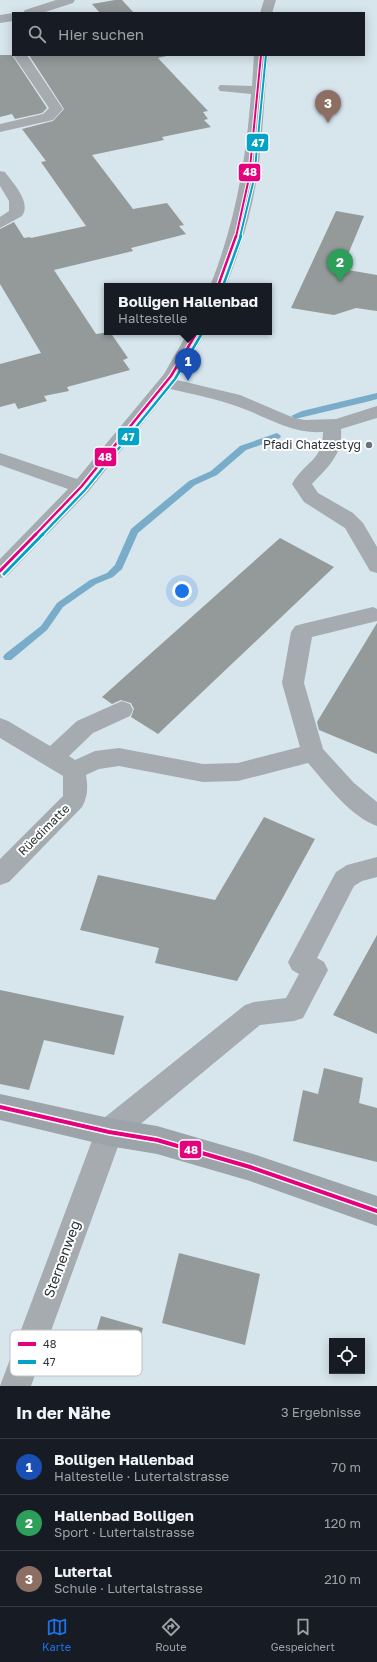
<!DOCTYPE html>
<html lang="de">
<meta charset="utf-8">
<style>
:root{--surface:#171b24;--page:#242831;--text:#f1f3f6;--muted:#9ea1a6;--line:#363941;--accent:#1a73e8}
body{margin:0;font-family:"Golos Text",sans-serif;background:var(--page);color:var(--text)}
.controls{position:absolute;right:12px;bottom:12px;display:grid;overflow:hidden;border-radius:0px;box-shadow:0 2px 10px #0003}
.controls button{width:36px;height:36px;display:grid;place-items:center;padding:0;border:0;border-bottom:1px solid var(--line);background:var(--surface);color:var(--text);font:20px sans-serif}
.you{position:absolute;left:182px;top:591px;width:14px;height:14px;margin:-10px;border:3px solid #fff;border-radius:50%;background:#1a73e8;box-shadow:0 0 0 6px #1a73e833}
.badge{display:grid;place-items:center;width:26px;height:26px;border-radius:50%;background:var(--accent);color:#fff;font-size:13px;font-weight:700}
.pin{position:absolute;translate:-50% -33px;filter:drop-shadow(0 1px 2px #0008)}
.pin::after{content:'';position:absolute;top:21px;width:14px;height:12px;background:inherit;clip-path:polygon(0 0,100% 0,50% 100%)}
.popup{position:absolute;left:104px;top:283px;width:168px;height:52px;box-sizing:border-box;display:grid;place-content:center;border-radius:0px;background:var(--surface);filter:drop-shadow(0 1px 3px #0005);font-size:13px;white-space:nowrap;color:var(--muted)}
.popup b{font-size:15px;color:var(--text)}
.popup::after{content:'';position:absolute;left:50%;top:100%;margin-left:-8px;border:8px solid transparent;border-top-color:var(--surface)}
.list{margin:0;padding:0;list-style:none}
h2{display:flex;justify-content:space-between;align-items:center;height:52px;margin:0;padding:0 16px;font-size:17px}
h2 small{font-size:13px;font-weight:400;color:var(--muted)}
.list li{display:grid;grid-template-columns:26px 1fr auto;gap:12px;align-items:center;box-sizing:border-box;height:56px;padding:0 16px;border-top:1px solid var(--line)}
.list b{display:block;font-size:15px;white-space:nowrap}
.list p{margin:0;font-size:13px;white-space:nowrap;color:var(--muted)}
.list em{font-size:13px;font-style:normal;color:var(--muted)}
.icon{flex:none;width:22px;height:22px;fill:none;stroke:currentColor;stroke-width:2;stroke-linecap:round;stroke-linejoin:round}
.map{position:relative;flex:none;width:377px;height:1386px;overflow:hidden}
.search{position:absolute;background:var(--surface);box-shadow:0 2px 10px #0003;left:12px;right:12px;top:12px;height:44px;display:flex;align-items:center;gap:10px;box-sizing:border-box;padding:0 14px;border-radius:0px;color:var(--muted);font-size:15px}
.sheet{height:220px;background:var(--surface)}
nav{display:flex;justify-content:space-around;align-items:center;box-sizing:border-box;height:56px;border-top:1px solid var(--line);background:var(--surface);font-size:11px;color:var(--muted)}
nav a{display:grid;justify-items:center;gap:2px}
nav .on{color:var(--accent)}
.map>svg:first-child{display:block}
</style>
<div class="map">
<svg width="377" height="1386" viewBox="0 0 377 1386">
<rect width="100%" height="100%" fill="#d7e5ed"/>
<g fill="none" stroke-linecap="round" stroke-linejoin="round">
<!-- stream -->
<g fill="#78acc9" fill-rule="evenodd">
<polygon points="377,393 377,399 370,401 295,419 291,416 302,411"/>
<polygon points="277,433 281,436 280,438 246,450 217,475 195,485 138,533 122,569 113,577 96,584 63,607 47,630 11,660 5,660 3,657 5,654 41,626 57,603 90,580 107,573 115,565 131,529 189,481 211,471 240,446"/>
</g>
</g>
<!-- building -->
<g fill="#939a99">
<polygon points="115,0 122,0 134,13 100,13 92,4"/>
<polygon points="0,55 12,55 47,108 42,113 15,119 12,114 0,117"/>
<polygon points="29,55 171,55 158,58 208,111 203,112 208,119 204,120 211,127 162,137 164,140 92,155 133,209 167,203 184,225 179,226 186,234 131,248 133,251 54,270 96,334 110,332 128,358 123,360 130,370 67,387 69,391 44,396 47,401 18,409 15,403 0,407 0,364 41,353 0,284 0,229 14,222 24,238 30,237 31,238 86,226 41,162 46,161 22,129 53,121 64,109"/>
<polygon points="336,211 364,216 342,269 377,275 377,311 356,308 334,315 291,308"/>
<polygon points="280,538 334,567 158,734 131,717 134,709 131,703 121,700 112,704 102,697"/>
<polygon points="377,623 377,754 319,730 317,722"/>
<polygon points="264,817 315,839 237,981 155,963 159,948 80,930 98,875 215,900"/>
<polygon points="377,935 377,1034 333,1015"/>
<polygon points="0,990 124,1016 114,1055 44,1040 29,1090 0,1084"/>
<polygon points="324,1068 363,1078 359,1103 377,1108 377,1162 293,1141 303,1090 318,1094"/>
<polygon points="179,1253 260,1274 245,1345 162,1323"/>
<polygon points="101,1316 143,1328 132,1367 89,1355"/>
</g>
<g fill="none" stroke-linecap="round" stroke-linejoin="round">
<!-- minor -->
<g fill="#a5abaf" fill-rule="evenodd">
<polygon points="56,0 75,0 73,3 42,13 23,13 25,10"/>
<polygon points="264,0 276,0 272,13 260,13"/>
<polygon points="13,13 13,21 0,23 0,15"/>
<polygon points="13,55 27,55 63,109 53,120 0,132 0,124 43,114 49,108"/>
<path d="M254 55H268C264 96 263 137 257 177 251 215 240 251 226 286H210C235 224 246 161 251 94L220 91 218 88 220 85 252 86Z"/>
<path d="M0 171 5 172C13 183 32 203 22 216L0 228V217L9 211V201L0 186Z"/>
<path d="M188 332H206L177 380 240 395 294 418 305 420 336 419 377 406V418L341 429C343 455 328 467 312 484L318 493 353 513 363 523 377 547V573L370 571 345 528 304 502 292 484C304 462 323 461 323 432 290 434 266 416 236 406 214 398 192 394 170 389L88 492 7 576 0 578V559L68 489 0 465V453L77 479 164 374Z"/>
<path d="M373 607 377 609V621L312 637 304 683 323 749 354 783 377 802V826C351 817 326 784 308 763L238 781 203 782 119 766 99 769 86 775C88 787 88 796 82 807L9 882 0 885V859L63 796V776L0 738V718L8 721 50 746 77 721 122 701 130 704 133 710 130 716 93 733 69 756 75 760 95 751 119 748 203 764 238 763 300 747 282 683 291 632 295 626 302 624Z"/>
<polygon points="377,857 377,877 362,881 354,886 317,958 324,962 328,970 303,1018 294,1021 260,1025 120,1141 31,1386 0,1386 99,1122 245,1005 254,1002 286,998 299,974 292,970 288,962 336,872 347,865"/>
</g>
<!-- major -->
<polygon fill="#9ca4aa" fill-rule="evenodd" points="0,1094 109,1118 157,1126 250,1153 377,1196 377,1226 250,1181 157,1154 109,1146 0,1120"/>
<defs>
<polyline id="bus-1-far3" points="236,237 249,178 261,55"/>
<g id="bus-1-far2">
<polyline points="218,286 236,236"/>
<polyline points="35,535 81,487 171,376 197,332"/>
</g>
<polyline id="bus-1-far1" points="0,571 36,534"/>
<polyline id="bus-1" points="0,1107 109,1132 157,1140 250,1167 377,1211"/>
<polyline id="bus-2-far2" points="240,237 254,179 266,55"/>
<g id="bus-2-far1">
<polyline points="223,286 241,236"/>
<polyline points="42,535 85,490 175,379 201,335"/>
</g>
<polyline id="bus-2" points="4,574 43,534"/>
</defs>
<!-- bus-1-far3 casing -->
<use href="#bus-1-far3" stroke="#fff" stroke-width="4"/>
<!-- bus-1-far2 casing -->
<use href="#bus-1-far2" stroke="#fff" stroke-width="5"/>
<!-- bus-1-far1 casing -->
<use href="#bus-1-far1" stroke="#fff" stroke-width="6"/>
<!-- bus-1 casing -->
<use href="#bus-1" stroke="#fff" stroke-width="7"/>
<!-- bus-2-far2 casing -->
<use href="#bus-2-far2" stroke="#fff" stroke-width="4"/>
<!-- bus-2-far1 casing -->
<use href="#bus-2-far1" stroke="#fff" stroke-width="5"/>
<!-- bus-2 casing -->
<use href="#bus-2" stroke="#fff" stroke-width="6"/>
<!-- bus-1-far3 -->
<use href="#bus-1-far3" stroke="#e5007d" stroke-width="2"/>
<!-- bus-1-far2 -->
<use href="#bus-1-far2" stroke="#e5007d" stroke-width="2.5"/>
<!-- bus-1-far1 -->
<use href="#bus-1-far1" stroke="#e5007d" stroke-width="3"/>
<!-- bus-1 -->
<use href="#bus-1" stroke="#e5007d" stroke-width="4"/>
<!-- bus-2-far2 -->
<use href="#bus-2-far2" stroke="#02a3c7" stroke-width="2"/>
<!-- bus-2-far1 -->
<use href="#bus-2-far1" stroke="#02a3c7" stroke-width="2.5"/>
<!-- bus-2 -->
<use href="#bus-2" stroke="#02a3c7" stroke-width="3"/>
</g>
<!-- markers -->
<circle fill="#687379" stroke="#fff" stroke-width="1.5" cx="369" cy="445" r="4"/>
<g text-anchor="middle" stroke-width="4" stroke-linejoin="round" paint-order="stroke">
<!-- poi labels -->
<g font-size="12" fill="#2c353b" stroke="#fff" text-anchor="end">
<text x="361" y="449">Pfadi Chatzestyg</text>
</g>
<!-- street labels -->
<g font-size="12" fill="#2c353b" stroke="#fff">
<text transform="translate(44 830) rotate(-45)" y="4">Rüedimatte</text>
</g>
<!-- near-street labels -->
<g font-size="14" fill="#2c353b" stroke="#fff">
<text transform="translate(62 1259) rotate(-70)" y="5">Sternenweg</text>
</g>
</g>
<!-- legend -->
<rect x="10" y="1330" width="132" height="46" rx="6" fill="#fff" stroke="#c0c2c4" stroke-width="1"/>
<rect x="18" y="1342" width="18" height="4" fill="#e5007d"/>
<rect x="18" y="1360" width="18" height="4" fill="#02a3c7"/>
<g font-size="11" fill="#2c353b">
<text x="43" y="1348">48</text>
<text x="43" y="1366">47</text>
</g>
<g stroke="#fff" stroke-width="1.5">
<rect x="246" y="133" width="23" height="19" rx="4" fill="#02a3c7"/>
<rect x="238" y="163" width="23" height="19" rx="4" fill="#e5007d"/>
<rect x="117" y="427" width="23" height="19" rx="4" fill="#02a3c7"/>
<rect x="94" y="447" width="23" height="20" rx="4" fill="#e5007d"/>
<rect x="179" y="1140" width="23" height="19" rx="4" fill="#e5007d"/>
</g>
<g font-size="11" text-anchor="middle" font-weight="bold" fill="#fff">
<text x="258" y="147">47</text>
<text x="250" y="176">48</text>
<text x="128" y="441">47</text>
<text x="105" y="461">48</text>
<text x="191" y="1154">48</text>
</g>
</svg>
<div class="controls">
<button><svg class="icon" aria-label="locate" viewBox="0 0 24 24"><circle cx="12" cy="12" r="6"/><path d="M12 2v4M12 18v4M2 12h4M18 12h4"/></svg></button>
</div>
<div class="you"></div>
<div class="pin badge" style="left:188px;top:381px;background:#1a4fb4">1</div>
<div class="popup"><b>Bolligen Hallenbad</b>Haltestelle</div>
<div class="pin badge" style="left:340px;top:282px;background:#2e9e5b">2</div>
<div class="pin badge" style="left:328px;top:123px;background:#8d6e63">3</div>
<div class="search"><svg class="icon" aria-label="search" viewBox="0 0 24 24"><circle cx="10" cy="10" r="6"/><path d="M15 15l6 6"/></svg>Hier suchen</div>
</div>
<section class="sheet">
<h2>In der Nähe<small>3 Ergebnisse</small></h2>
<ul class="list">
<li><span class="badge" style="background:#1a4fb4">1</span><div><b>Bolligen Hallenbad</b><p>Haltestelle · Lutertalstrasse</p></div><em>70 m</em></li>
<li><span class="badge" style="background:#2e9e5b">2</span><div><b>Hallenbad Bolligen</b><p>Sport · Lutertalstrasse</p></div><em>120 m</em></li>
<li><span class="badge" style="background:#8d6e63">3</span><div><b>Lutertal</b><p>Schule · Lutertalstrasse</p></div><em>210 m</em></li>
</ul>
</section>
<nav>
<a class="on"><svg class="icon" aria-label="map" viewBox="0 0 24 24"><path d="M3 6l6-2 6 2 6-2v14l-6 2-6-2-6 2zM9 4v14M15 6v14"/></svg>Karte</a>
<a><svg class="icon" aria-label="directions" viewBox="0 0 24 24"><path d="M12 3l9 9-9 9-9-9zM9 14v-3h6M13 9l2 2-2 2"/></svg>Route</a>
<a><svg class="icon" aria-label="saved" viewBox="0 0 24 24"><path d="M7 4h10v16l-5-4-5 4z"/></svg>Gespeichert</a>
</nav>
